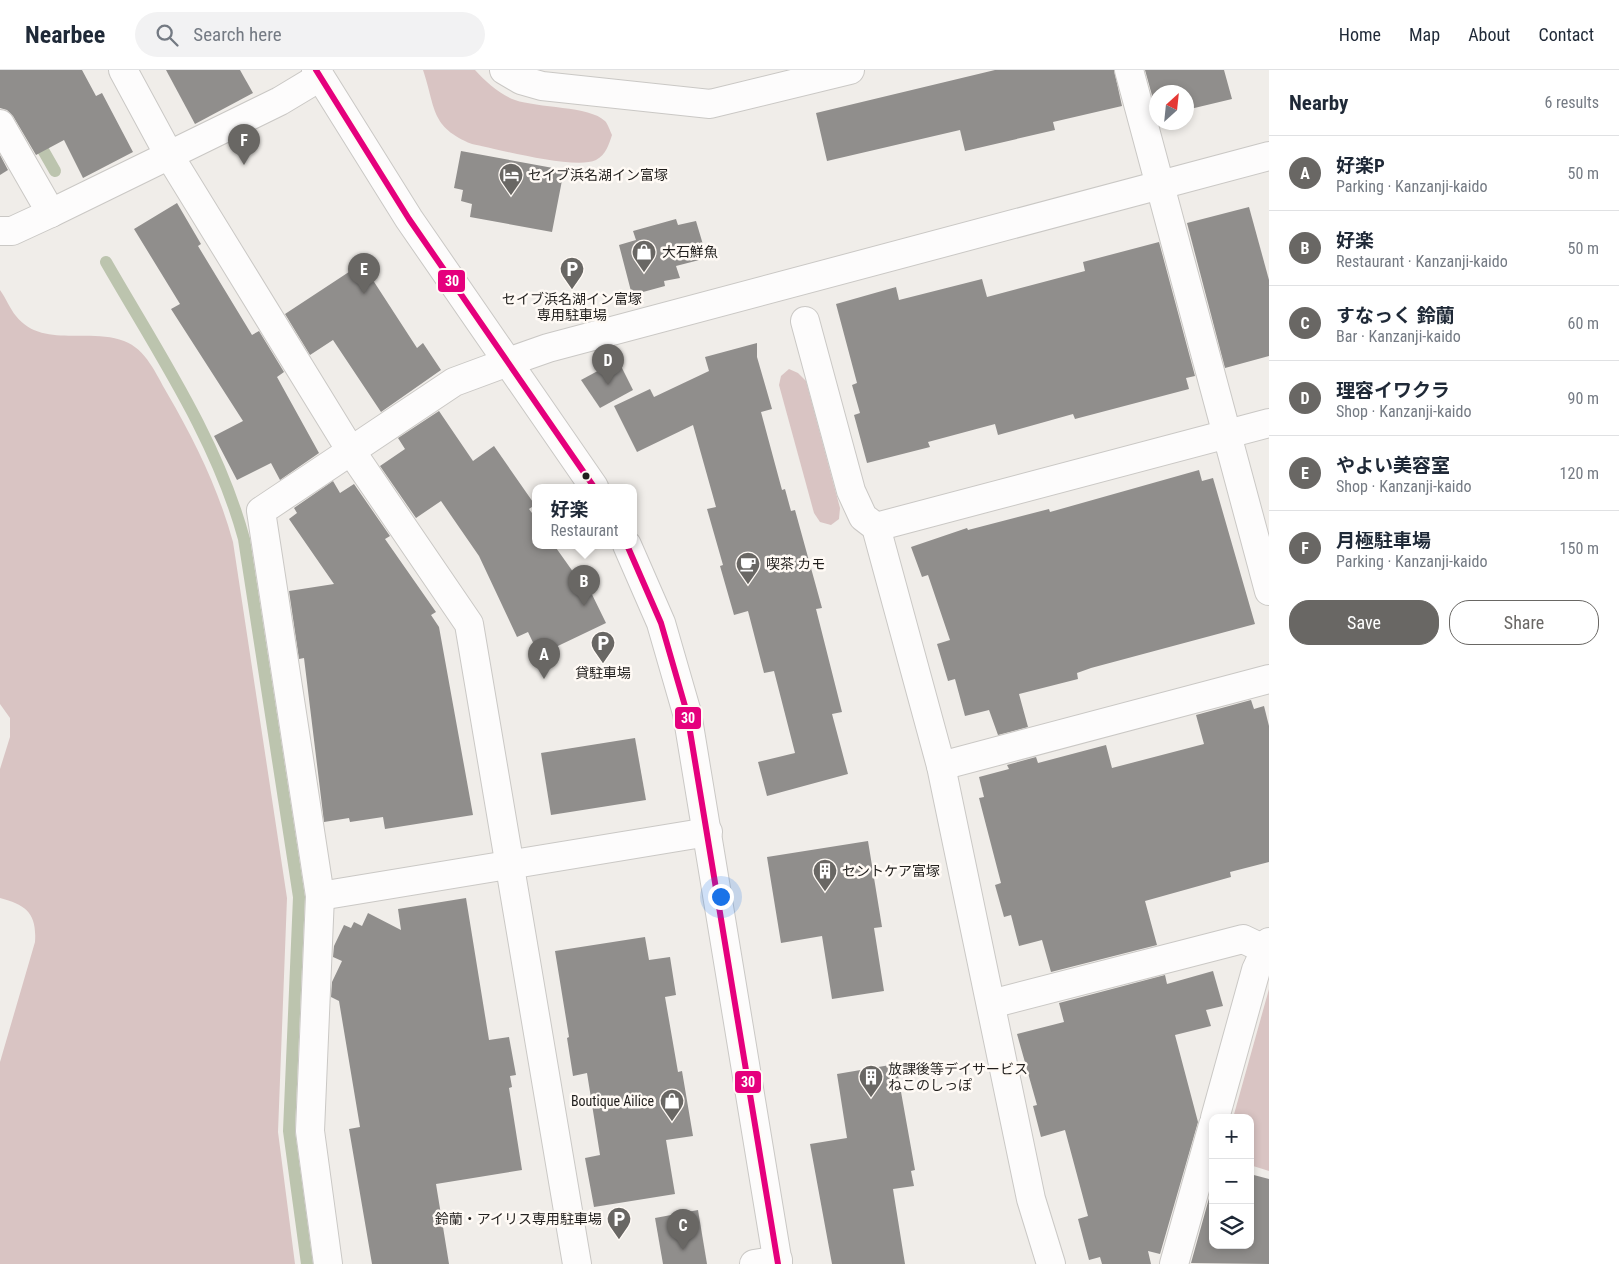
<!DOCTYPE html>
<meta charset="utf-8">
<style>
:root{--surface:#fff;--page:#f2f2f3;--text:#1f2937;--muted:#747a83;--line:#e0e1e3;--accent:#696764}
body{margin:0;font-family:"Roboto Condensed","Noto Sans JP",sans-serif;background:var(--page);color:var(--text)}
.controls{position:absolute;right:15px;bottom:15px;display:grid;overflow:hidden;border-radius:10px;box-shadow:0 2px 8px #0003}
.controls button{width:45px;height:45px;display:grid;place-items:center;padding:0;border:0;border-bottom:1px solid var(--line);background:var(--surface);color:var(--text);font:25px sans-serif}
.compass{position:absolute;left:1149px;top:15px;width:45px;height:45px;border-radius:50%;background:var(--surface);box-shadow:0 2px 8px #0003;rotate:27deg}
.you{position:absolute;left:720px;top:826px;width:18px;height:18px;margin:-12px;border:4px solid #fff;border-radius:50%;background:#1a73e8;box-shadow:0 0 0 8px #1a73e833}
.badge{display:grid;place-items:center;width:32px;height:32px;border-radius:50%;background:var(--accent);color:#fff;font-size:16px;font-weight:700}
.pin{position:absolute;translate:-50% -41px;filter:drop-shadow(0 1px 2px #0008)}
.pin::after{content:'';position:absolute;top:26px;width:18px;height:15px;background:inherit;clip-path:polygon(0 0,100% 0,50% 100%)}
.popup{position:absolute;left:532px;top:414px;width:105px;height:65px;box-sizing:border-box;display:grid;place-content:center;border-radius:10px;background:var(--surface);filter:drop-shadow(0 1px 4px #0005);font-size:16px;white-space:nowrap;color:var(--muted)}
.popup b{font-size:19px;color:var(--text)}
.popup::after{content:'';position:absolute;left:50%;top:100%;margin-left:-10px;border:10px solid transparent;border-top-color:var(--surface)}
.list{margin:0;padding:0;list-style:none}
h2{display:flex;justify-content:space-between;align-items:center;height:65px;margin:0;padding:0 20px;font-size:21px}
h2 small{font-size:16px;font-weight:400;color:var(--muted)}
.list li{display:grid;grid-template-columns:32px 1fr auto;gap:15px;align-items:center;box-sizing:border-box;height:75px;padding:0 20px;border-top:1px solid var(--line)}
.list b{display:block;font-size:19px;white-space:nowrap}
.list p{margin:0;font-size:16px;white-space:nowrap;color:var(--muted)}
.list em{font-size:16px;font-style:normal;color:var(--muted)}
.actions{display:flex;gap:10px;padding:15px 20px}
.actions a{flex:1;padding:11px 0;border:1px solid var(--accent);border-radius:20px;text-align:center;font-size:18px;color:var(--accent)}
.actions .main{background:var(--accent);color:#fff}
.icon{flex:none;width:28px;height:28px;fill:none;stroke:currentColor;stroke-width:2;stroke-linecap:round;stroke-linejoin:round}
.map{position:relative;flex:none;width:1269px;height:1194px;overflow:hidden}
header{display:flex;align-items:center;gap:30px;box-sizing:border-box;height:70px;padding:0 25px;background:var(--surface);border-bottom:1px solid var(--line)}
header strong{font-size:24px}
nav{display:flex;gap:28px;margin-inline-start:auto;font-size:18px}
.search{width:350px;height:45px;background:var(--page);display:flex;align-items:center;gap:12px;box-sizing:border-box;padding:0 18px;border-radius:28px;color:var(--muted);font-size:19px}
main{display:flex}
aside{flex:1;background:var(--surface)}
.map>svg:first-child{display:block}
</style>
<header>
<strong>Nearbee</strong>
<div class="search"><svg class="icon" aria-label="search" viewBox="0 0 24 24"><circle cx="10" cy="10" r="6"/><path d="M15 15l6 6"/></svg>Search here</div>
<nav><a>Home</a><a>Map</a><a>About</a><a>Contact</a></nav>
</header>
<main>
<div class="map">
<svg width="1269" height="1194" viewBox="0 0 1269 1194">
<rect width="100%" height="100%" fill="#f0ede9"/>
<!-- forest -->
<g fill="#d9c4c3">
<path d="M423 0H475C486 12 499 24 515 30 537 38 590 36 605 51 608 54 610 61 612 65 609 74 606 85 596 90 575 100 497 79 472 74 430 57 436 38 423 0Z"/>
<path d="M0 220C6 228 10 239 16 246 42 279 89 257 124 271 146 279 156 304 167 323 195 371 218 418 233 472L287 828 278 1062 295 1194H0V992L35 872C37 843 26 835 0 828V699L10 667V648L0 634Z"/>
<polygon points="789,299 798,303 806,311 840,438 839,449 831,455 820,452 814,443 779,315 781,306"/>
<polygon points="1269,919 1269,1101 1250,1095 1250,1048 1233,1048"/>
</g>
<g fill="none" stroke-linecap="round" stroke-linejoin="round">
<!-- stream -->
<g stroke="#bcc4ae" stroke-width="12">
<polyline points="35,66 55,101"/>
<path d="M106 192C157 281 217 369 244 469L299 827 289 1061 307 1194"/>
</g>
</g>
<!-- building -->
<g fill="#908e8c">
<polygon points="0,0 82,0 96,26 102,23 133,82 83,108 64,70 36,85 13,46 7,40 0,38"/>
<polygon points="166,0 240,0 253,23 195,54"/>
<polygon points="995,0 1114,0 1122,36 1053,52 1055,60 965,81 960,60 827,91 816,43"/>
<polygon points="1145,0 1224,0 1232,29 1186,40 1186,22 1156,22 1156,30 1156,28 1153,29"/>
<polygon points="461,81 564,100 552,162 470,147 472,134 461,131 463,120 454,118"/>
<polygon points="0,85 8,100 0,105"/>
<polygon points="177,133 201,174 198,176 252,265 259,261 284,302 277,307 319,383 280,410 271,393 237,410 214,366 243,351 171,239 180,234 134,159"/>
<polygon points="1249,137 1269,210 1269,286 1225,298 1187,153"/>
<polygon points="676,149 678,155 696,151 707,188 676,196 680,208 664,211 665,216 632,225 619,175 636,170 633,161"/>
<polygon points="1159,172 1195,306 1186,308 1189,319 1075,349 1073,344 998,365 995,354 928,372 930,377 867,393 854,345 860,343 852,315 857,313 836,234 896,217 899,230 982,209 987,227 1085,201 1083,192"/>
<polygon points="358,196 363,204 367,201 417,278 423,273 441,300 381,342 333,270 310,285 285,244"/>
<polygon points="757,273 757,287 772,339 761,342 782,420 785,419 791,441 795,440 822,538 816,539 842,642 832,644 848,704 767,726 758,692 795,683 774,601 764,603 748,541 734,545 720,496 723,495 707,439 716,437 693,355 637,382 614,336 650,319 654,327 709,301 705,287"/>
<polygon points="618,290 633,320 600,338 581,310"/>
<polygon points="439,341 473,391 494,376 535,435 529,439 535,447 535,475 554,475 576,506 582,504 606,553 539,585 528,562 517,567 479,486 441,431 416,448 380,396 405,379 398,368"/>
<polygon points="1199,400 1202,411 1213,408 1255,554 1091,598 1077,603 1078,609 1019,624 1028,657 998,665 989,640 965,646 955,609 948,611 937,574 950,570 928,505 922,507 911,477 967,458 968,460 1049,439 1050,442"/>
<polygon points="333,411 340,423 354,414 390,466 385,469 436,542 431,545 439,557 473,745 385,759 383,747 350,752 349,748 324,752 304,588 299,589 289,521 334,514 289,449 297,443 294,438"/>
<polygon points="1251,630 1254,639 1264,636 1269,656 1269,792 1230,802 1231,807 1145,831 1157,875 1051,902 1042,870 1019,876 1011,845 1004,847 995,815 1001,813 979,728 984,727 979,707 1009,699 1007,695 1036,687 1038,693 1106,675 1112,698 1204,674 1196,645"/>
<polygon points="635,668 646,730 551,745 541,683"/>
<polygon points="868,771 882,857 874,858 884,921 832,929 822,866 781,873 767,787"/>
<polygon points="466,828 489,970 509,967 516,1005 510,1006 512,1017 509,1018 522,1100 436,1114 449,1194 372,1194 349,1059 360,1057 339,931 331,927 332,912 342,891 333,887 334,876 344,855 351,858 354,852 362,856 368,843 401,860 398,839"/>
<polygon points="645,867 649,890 670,887 676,925 665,927 678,1002 682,1001 693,1066 666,1070 675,1124 594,1137 585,1088 600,1085 587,1003 573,1006 567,968 569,967 555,881"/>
<polygon points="1213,901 1223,936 1206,940 1211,956 1175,965 1198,1052 1160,1184 1148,1181 1151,1194 1102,1194 1100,1187 1089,1190 1078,1149 1088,1146 1065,1060 1041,1067 1033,1036 1037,1035 1017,964 1064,952 1059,933 1165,905 1167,914"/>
<polygon points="896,994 915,1100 911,1101 914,1116 893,1119 905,1194 832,1194 810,1074 847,1068 837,1004"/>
<polygon points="1250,1104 1269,1109 1269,1194 1191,1193 1213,1114 1213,1175 1250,1175"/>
<polygon points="698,1140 707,1194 663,1194 655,1148"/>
</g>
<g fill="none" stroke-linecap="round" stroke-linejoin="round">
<defs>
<g id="minor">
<polyline points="123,0 169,85 351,381 469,554 577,1194"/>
<polyline points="504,0 521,10 542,16 710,34 850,0"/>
<polyline points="1129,0 1269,521"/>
<polyline points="0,54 51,143"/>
<polyline points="0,161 12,161 51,143 280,31 320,7"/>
<polyline points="805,251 851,421 863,447 876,457 941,696 1031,1129 1051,1194"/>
<polyline points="876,457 1269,353"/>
<polyline points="941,696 1269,609"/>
<polyline points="320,826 708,762"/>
<polyline points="991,934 1243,869 1264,879"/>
<polyline points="1215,1048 1256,900 1269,872"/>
<polyline points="328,1194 310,1061 320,826 261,441 454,312 508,292"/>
<polyline points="754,1194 778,1190"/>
<polyline points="1174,1194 1213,1055"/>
</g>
<polyline id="tertiary" points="508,292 548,278 1269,86"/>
<g id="primary">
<polyline points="316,0 409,149 594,417"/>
<polyline points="627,475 661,553 687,643 778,1194"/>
</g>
</defs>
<!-- minor casing -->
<use href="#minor" stroke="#cac8c5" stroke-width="30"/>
<!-- tertiary casing -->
<use href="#tertiary" stroke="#cac8c5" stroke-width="30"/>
<!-- primary casing -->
<use href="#primary" stroke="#cac8c5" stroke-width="30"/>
<!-- minor -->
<use href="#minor" stroke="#fdfcfc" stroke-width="28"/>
<!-- tertiary -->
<use href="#tertiary" stroke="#fdfcfc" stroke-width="28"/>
<!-- primary -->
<use href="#primary" stroke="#fdfcfc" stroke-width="28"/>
<defs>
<g id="bus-1">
<polyline points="316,0 409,149 594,417"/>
<polyline points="627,475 661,553 687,643 778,1194"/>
</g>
</defs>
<!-- bus-1 casing -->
<use href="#bus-1" stroke="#fffaf5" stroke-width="10"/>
<!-- bus-1 -->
<use href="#bus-1" stroke="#e5007d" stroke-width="6"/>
</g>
<!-- icons -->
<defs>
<symbol id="hotel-pin" viewBox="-11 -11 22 30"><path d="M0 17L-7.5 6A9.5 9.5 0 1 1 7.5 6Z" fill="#696764" stroke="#fffaf5"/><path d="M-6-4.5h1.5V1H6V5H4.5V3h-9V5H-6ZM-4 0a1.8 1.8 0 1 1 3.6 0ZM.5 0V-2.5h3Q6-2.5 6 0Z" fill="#fff"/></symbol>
<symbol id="shop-pin" viewBox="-11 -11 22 30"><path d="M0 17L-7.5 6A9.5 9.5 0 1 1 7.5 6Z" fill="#696764" stroke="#fffaf5"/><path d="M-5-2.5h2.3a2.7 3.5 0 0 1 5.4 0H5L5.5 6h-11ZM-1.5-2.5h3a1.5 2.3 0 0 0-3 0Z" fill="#fff"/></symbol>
<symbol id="parking-pin" viewBox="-11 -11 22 30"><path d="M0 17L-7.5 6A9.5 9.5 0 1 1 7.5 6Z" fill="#696764" stroke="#fffaf5"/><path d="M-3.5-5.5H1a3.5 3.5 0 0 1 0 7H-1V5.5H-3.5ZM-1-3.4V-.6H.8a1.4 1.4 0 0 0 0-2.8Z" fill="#fff"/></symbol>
<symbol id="cafe-pin" viewBox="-11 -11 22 30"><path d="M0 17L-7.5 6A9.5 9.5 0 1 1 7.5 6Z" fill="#696764" stroke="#fffaf5"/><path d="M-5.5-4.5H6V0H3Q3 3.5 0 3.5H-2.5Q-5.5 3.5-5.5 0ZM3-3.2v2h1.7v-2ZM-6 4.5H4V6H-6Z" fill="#fff"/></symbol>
<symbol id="building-pin" viewBox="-11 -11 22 30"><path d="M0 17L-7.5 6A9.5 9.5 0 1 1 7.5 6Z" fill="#696764" stroke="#fffaf5"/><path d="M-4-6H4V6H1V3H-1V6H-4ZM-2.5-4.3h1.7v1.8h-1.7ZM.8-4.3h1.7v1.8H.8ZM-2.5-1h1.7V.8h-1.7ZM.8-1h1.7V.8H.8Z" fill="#fff"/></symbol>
</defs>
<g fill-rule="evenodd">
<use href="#hotel-pin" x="497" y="91" width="28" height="38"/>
<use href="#shop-pin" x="630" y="168" width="28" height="38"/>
<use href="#parking-pin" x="558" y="185" width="28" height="38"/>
<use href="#cafe-pin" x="734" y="480" width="28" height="38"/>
<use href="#parking-pin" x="589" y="559" width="28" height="38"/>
<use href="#building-pin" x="811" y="787" width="28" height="38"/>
<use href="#building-pin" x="857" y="993" width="28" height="38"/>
<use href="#shop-pin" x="658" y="1017" width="28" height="38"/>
<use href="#parking-pin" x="605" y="1135" width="28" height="38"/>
</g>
<!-- markers -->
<circle fill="#211f1d" stroke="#fffaf5" stroke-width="2" cx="586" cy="406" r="4.5"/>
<g text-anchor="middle" stroke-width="5" stroke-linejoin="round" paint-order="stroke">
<!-- poi labels -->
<g font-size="14" fill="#211f1d" stroke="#fffaf5" text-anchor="start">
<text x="528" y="110">セイブ浜名湖イン富塚</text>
<text x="662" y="187">大石鮮魚</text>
<text x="572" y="234" text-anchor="middle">セイブ浜名湖イン富塚<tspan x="572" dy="16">専用駐車場</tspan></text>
<text x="766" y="499">喫茶 カモ</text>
<text x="603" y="608" text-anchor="middle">貸駐車場</text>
<text x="842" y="806">セントケア富塚</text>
<text x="888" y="1004">放課後等デイサービス<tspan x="888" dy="16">ねこのしっぽ</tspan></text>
<text x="654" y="1036" text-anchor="end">Boutique Ailice</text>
<text x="602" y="1154" text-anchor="end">鈴蘭・アイリス専用駐車場</text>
</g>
</g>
<g stroke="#fffaf5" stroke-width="2">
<rect x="437" y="199" width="29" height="24" rx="5" fill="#e5007d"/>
<rect x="674" y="636" width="28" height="24" rx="5" fill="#e5007d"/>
<rect x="734" y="1000" width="28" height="24" rx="5" fill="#e5007d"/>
</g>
<g font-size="14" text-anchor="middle" font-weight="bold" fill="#fff">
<text x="452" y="216">30</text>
<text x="688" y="653">30</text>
<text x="748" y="1017">30</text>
</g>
</svg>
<div class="controls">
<button>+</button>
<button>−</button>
<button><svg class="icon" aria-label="layers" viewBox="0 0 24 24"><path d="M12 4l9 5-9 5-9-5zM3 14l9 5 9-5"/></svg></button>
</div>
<svg class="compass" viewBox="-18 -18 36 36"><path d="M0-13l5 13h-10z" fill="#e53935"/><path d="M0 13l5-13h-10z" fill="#747a83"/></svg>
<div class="you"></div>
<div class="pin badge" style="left:544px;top:609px">A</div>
<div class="pin badge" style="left:584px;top:536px">B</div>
<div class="popup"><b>好楽</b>Restaurant</div>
<div class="pin badge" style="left:683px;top:1180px">C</div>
<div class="pin badge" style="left:608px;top:315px">D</div>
<div class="pin badge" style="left:364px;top:224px">E</div>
<div class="pin badge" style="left:244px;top:95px">F</div>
</div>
<aside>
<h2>Nearby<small>6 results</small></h2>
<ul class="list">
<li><span class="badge">A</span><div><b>好楽P</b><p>Parking · Kanzanji-kaido</p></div><em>50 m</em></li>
<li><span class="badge">B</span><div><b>好楽</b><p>Restaurant · Kanzanji-kaido</p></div><em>50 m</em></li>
<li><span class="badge">C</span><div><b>すなっく 鈴蘭</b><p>Bar · Kanzanji-kaido</p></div><em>60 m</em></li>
<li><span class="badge">D</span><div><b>理容イワクラ</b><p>Shop · Kanzanji-kaido</p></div><em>90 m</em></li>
<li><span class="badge">E</span><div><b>やよい美容室</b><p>Shop · Kanzanji-kaido</p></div><em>120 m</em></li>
<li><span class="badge">F</span><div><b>月極駐車場</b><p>Parking · Kanzanji-kaido</p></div><em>150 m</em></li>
</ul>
<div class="actions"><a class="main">Save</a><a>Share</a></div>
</aside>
</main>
